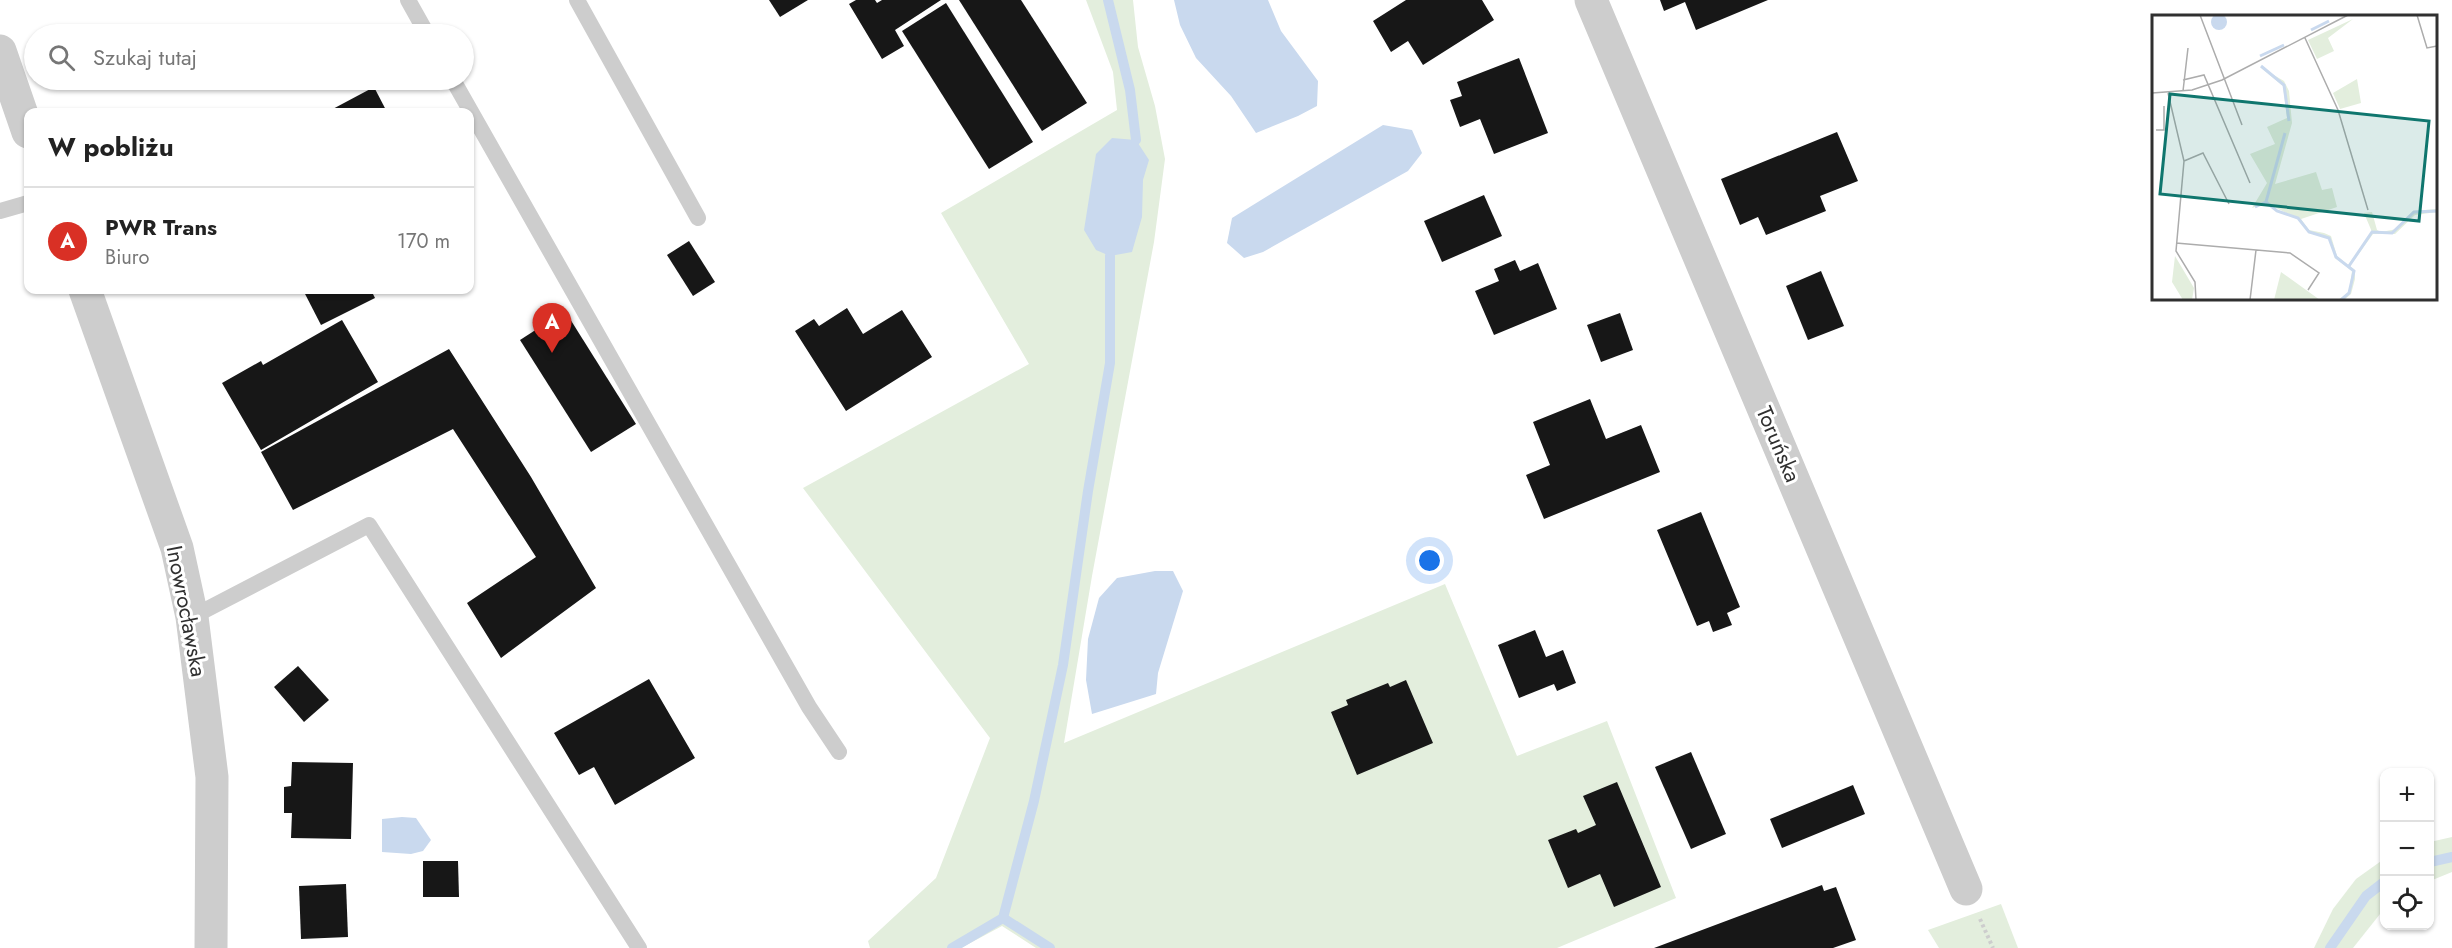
<!DOCTYPE html>
<html lang="pl">
<meta charset="utf-8">
<style>
:root{--surface:#fff;--page:#f6f6f6;--text:#222;--muted:#767676;--line:#e0e0e0;--accent:#d93025}
body{margin:0;font-family:Jost,sans-serif;background:var(--page);color:var(--text)}
.controls{position:absolute;right:18px;bottom:18px;display:grid;overflow:hidden;border-radius:12px;box-shadow:0 2px 4px #0004}
.controls button{width:54px;height:54px;display:grid;place-items:center;padding:0;border:0;border-bottom:2px solid var(--line);background:var(--surface);color:var(--text);font:30px sans-serif}
.you{position:absolute;left:1430px;top:561px;width:21px;height:21px;margin:-15px;border:4px solid #fff;border-radius:50%;background:#1a73e8;box-shadow:0 0 0 9px #1a73e833}
.badge{display:grid;place-items:center;width:39px;height:39px;border-radius:50%;background:var(--accent);color:#fff;font-size:20px;font-weight:700}
.pin{position:absolute;translate:-50% -50px;filter:drop-shadow(0 2px 3px #0008)}
.pin::after{content:'';position:absolute;top:32px;width:21px;height:18px;background:inherit;clip-path:polygon(0 0,100% 0,50% 100%)}
.list{margin:0;padding:0;list-style:none}
h2{display:flex;justify-content:space-between;align-items:center;height:78px;margin:0;padding:0 24px;font-size:26px}
h2 small{font-size:20px;font-weight:400;color:var(--muted)}
.list li{display:grid;grid-template-columns:39px 1fr auto;gap:18px;align-items:center;box-sizing:border-box;height:108px;padding:0 24px;border-top:2px solid var(--line)}
.list b{display:block;font-size:22px;white-space:nowrap}
.list p{margin:0;font-size:20px;white-space:nowrap;color:var(--muted)}
.list em{font-size:20px;font-style:normal;color:var(--muted)}
.icon{flex:none;width:33px;height:33px;fill:none;stroke:currentColor;stroke-width:2;stroke-linecap:round;stroke-linejoin:round}
.map{position:relative;flex:none;width:2452px;height:948px;overflow:hidden}
.search{position:absolute;background:var(--surface);box-shadow:0 2px 4px #0004;left:24px;top:24px;width:450px;height:66px;display:flex;align-items:center;gap:15px;box-sizing:border-box;padding:0 21px;border-radius:33px;color:var(--muted);font-size:22px}
.panel{position:absolute;background:var(--surface);box-shadow:0 2px 4px #0004;left:24px;top:108px;width:450px;height:186px;border-radius:12px}
.map>svg:first-child{display:block}
</style>
<div class="map">
<svg width="2452" height="948" viewBox="0 0 2452 948">
<rect width="100%" height="100%" fill="#fff"/>
<!-- green -->
<g fill="#e3eedd">
<polygon points="1086,0 1133,0 1138,47 1155,106 1165,159 1154,242 1092,576 1064,743 1445,584 1517,756 1607,721 1676,898 1557,948 1036,948 1002,926 961,948 870,948 868,941 936,878 990,738 803,488 1029,364 941,213 1117,110 1113,72"/>
<polygon points="2452,837 2452,872 2430,881 2430,842"/>
<polygon points="2384,859 2384,909 2353,948 2314,948 2333,909 2356,879"/>
<polygon points="2001,904 2018,948 1939,948 1928,930"/>
</g>
<!-- water -->
<g fill="#c9d9ee">
<polygon points="1174,0 1268,0 1281,31 1318,81 1317,106 1298,116 1256,133 1231,96 1196,58 1180,25"/>
<polygon points="1383,125 1412,130 1422,153 1408,171 1263,252 1244,258 1227,243 1232,218"/>
<polygon points="1112,138 1136,140 1149,160 1143,180 1142,217 1132,252 1110,256 1096,250 1084,230 1096,154"/>
<polygon points="1155,571 1173,571 1183,591 1158,673 1156,694 1092,714 1086,680 1088,639 1099,598 1117,578"/>
<polygon points="402,817 416,818 431,840 423,851 411,854 382,852 382,819"/>
</g>
<g fill="none" stroke-linecap="round" stroke-linejoin="round">
<!-- stream -->
<g stroke="#c9d9ee" stroke-width="10">
<polyline points="1108,0 1130,90 1136,140"/>
<polyline points="2430,862 2452,857"/>
<polyline points="1003,918 1050,948"/>
<polyline points="952,948 1003,918 1034,801 1063,665 1088,491 1110,363 1110,256"/>
<polyline points="2330,948 2366,896 2384,882"/>
</g>
</g>
<!-- building -->
<g fill="#171717">
<polygon points="769,0 808,0 780,17"/>
<polygon points="856,0 875,0 877,3 882,0 941,0 895,30 904,46 882,59 849,4"/>
<polygon points="959,0 1021,0 1087,103 1042,131"/>
<polygon points="1406,0 1482,0 1494,20 1423,65 1408,41 1391,52 1373,21"/>
<polygon points="1660,0 1768,0 1696,30 1685,2 1664,11"/>
<polygon points="946,3 1033,142 989,169 902,31"/>
<polygon points="1519,58 1548,133 1494,154 1480,119 1460,127 1450,100 1462,96 1457,82"/>
<polygon points="374,87 387,112 330,112 329,111"/>
<polygon points="1837,132 1858,181 1820,196 1826,211 1766,235 1758,217 1740,225 1721,179"/>
<polygon points="1484,195 1502,236 1442,262 1424,221"/>
<polygon points="689,241 715,282 693,296 667,255"/>
<polygon points="1515,260 1520,271 1538,263 1557,309 1494,335 1475,291 1499,281 1494,269"/>
<polygon points="1821,271 1844,326 1808,340 1786,286"/>
<polygon points="303,290 371,290 375,298 321,325"/>
<polygon points="847,308 863,334 902,310 932,357 846,411 795,331 814,319 819,326"/>
<polygon points="565,311 636,424 591,452 520,340"/>
<polygon points="1620,313 1633,350 1601,362 1587,325"/>
<polygon points="342,320 378,382 261,450 222,383 261,361 263,365"/>
<polygon points="449,349 531,477 596,588 501,658 467,603 536,557 453,429 293,510 261,452"/>
<polygon points="1590,399 1606,439 1641,425 1660,472 1544,519 1526,475 1550,465 1533,422"/>
<polygon points="1701,512 1740,607 1727,613 1732,625 1713,632 1709,621 1697,626 1657,530"/>
<polygon points="1535,630 1546,657 1563,650 1576,683 1557,691 1554,684 1519,698 1498,645"/>
<polygon points="298,666 329,700 304,722 274,687"/>
<polygon points="649,679 695,758 615,805 594,767 579,775 554,733"/>
<polygon points="1406,680 1433,743 1357,775 1331,712 1348,705 1346,700 1388,683 1390,687"/>
<polygon points="1691,752 1726,834 1691,849 1655,767"/>
<polygon points="292,762 353,763 351,839 291,838 292,813 284,813 284,787 291,786"/>
<polygon points="1617,782 1661,887 1614,907 1600,874 1568,888 1548,840 1576,829 1578,833 1596,825 1583,796"/>
<polygon points="1853,785 1865,814 1782,848 1770,819"/>
<polygon points="423,861 458,861 459,897 423,897"/>
<polygon points="346,884 348,937 301,939 299,886"/>
<polygon points="1822,885 1824,891 1836,887 1856,940 1833,948 1654,948"/>
</g>
<g fill="none" stroke-linecap="round" stroke-linejoin="round">
<!-- path -->
<polyline stroke="#cdcdcd" stroke-width="4" stroke-dasharray="3 3" stroke-linecap="butt" points="1980,919 1993,948"/>
<!-- service -->
<g stroke="#cdcdcd" stroke-width="16">
<polyline points="408,0 427,34"/>
<polyline points="577,0 698,218"/>
<polyline points="453,80 809,707 839,752"/>
<polyline points="0,211 28,203"/>
<polyline points="192,617 369,525 639,948"/>
</g>
<!-- minor -->
<g stroke="#cdcdcd" stroke-width="33">
<polyline points="1591,0 1966,889"/>
<polyline points="0,51 28,132"/>
<polyline points="85,290 177,548 192,617 212,777 211,948"/>
</g>
</g>
<g text-anchor="middle" stroke-width="6" stroke-linejoin="round" paint-order="stroke">
<!-- street labels -->
<g font-size="22" fill="#303030" stroke="#fff">
<text transform="translate(1779 444) rotate(67)" y="8">Toruńska</text>
<text transform="translate(187 611) rotate(79)" y="8">Inowrocławska</text>
</g>
</g>
<!-- overview -->
<g transform="translate(2152 15)">
<rect width="285" height="285" fill="#fff"/>
<path d="M201 4 176 23 182 36 165 44 156 25ZM108 52 132 66 137 76 140 108 123 169 164 157 170 175 180 173 185 192 149 204 157 215 172 218 179 221 185 241 196 250 220 217 212 198 220 197 225 215 229 217 245 214 261 196 285 194V197L263 200 243 219H221L198 251 203 255V264L199 279 192 285H186L197 277 200 256 183 243 177 223 157 218 145 203 114 188 100 193 115 168 98 139 123 129 115 112 135 103 131 71ZM205 64 209 88 188 94 181 78ZM23 241 42 273 40 285H31L20 267ZM129 257 168 285H122Z" fill="#e3eedd"/>
<path d="M59 7a8 8 0 1 1 16 0a8 8 0 1 1-16 0Z" fill="#c9d9ee"/>
<path fill="none" stroke="#c9d9ee" stroke-width="3" d="M159 15 177 6M108 41 132 30M109 51 132 70 137 106M114 187 125 196 146 203 157 217 177 223 184 242 202 256 197 278 189 285M103 192 114 187 133 118M197 251 220 217 240 218 262 197 285 196"/>
<path fill="none" stroke="#acacac" stroke-width="1.5" d="M48 0 90 110M265 0 275 33 285 31M153 23 186 95 216 195M31 65 52 60 98 168M31 76 36 33M0 78 40 75 70 65 196 0M16 78 32 146 24 236 43 267 44 285M4 115H12V91M32 146 51 138 77 189M24 228 138 238 167 258 156 275M98 285 104 235"/>
<path fill="#0f766e" fill-opacity="0.15" stroke="#0f766e" stroke-width="3" d="M18 79 277 106 267 206 8 179Z"/>
<rect width="285" height="285" fill="none" stroke="#303030" stroke-width="3"/>
</g>
</svg>
<div class="controls">
<button>+</button>
<button>−</button>
<button><svg class="icon" aria-label="locate" viewBox="0 0 24 24"><circle cx="12" cy="12" r="6"/><path d="M12 2v4M12 18v4M2 12h4M18 12h4"/></svg></button>
</div>
<div class="you"></div>
<div class="pin badge" style="left:552px;top:353px">A</div>
<div class="search"><svg class="icon" aria-label="search" viewBox="0 0 24 24"><circle cx="10" cy="10" r="6"/><path d="M15 15l6 6"/></svg>Szukaj tutaj</div>
<section class="panel">
<h2>W pobliżu<small></small></h2>
<ul class="list">
<li><span class="badge">A</span><div><b>PWR Trans</b><p>Biuro</p></div><em>170 m</em></li>
</ul>
</section>
</div>
